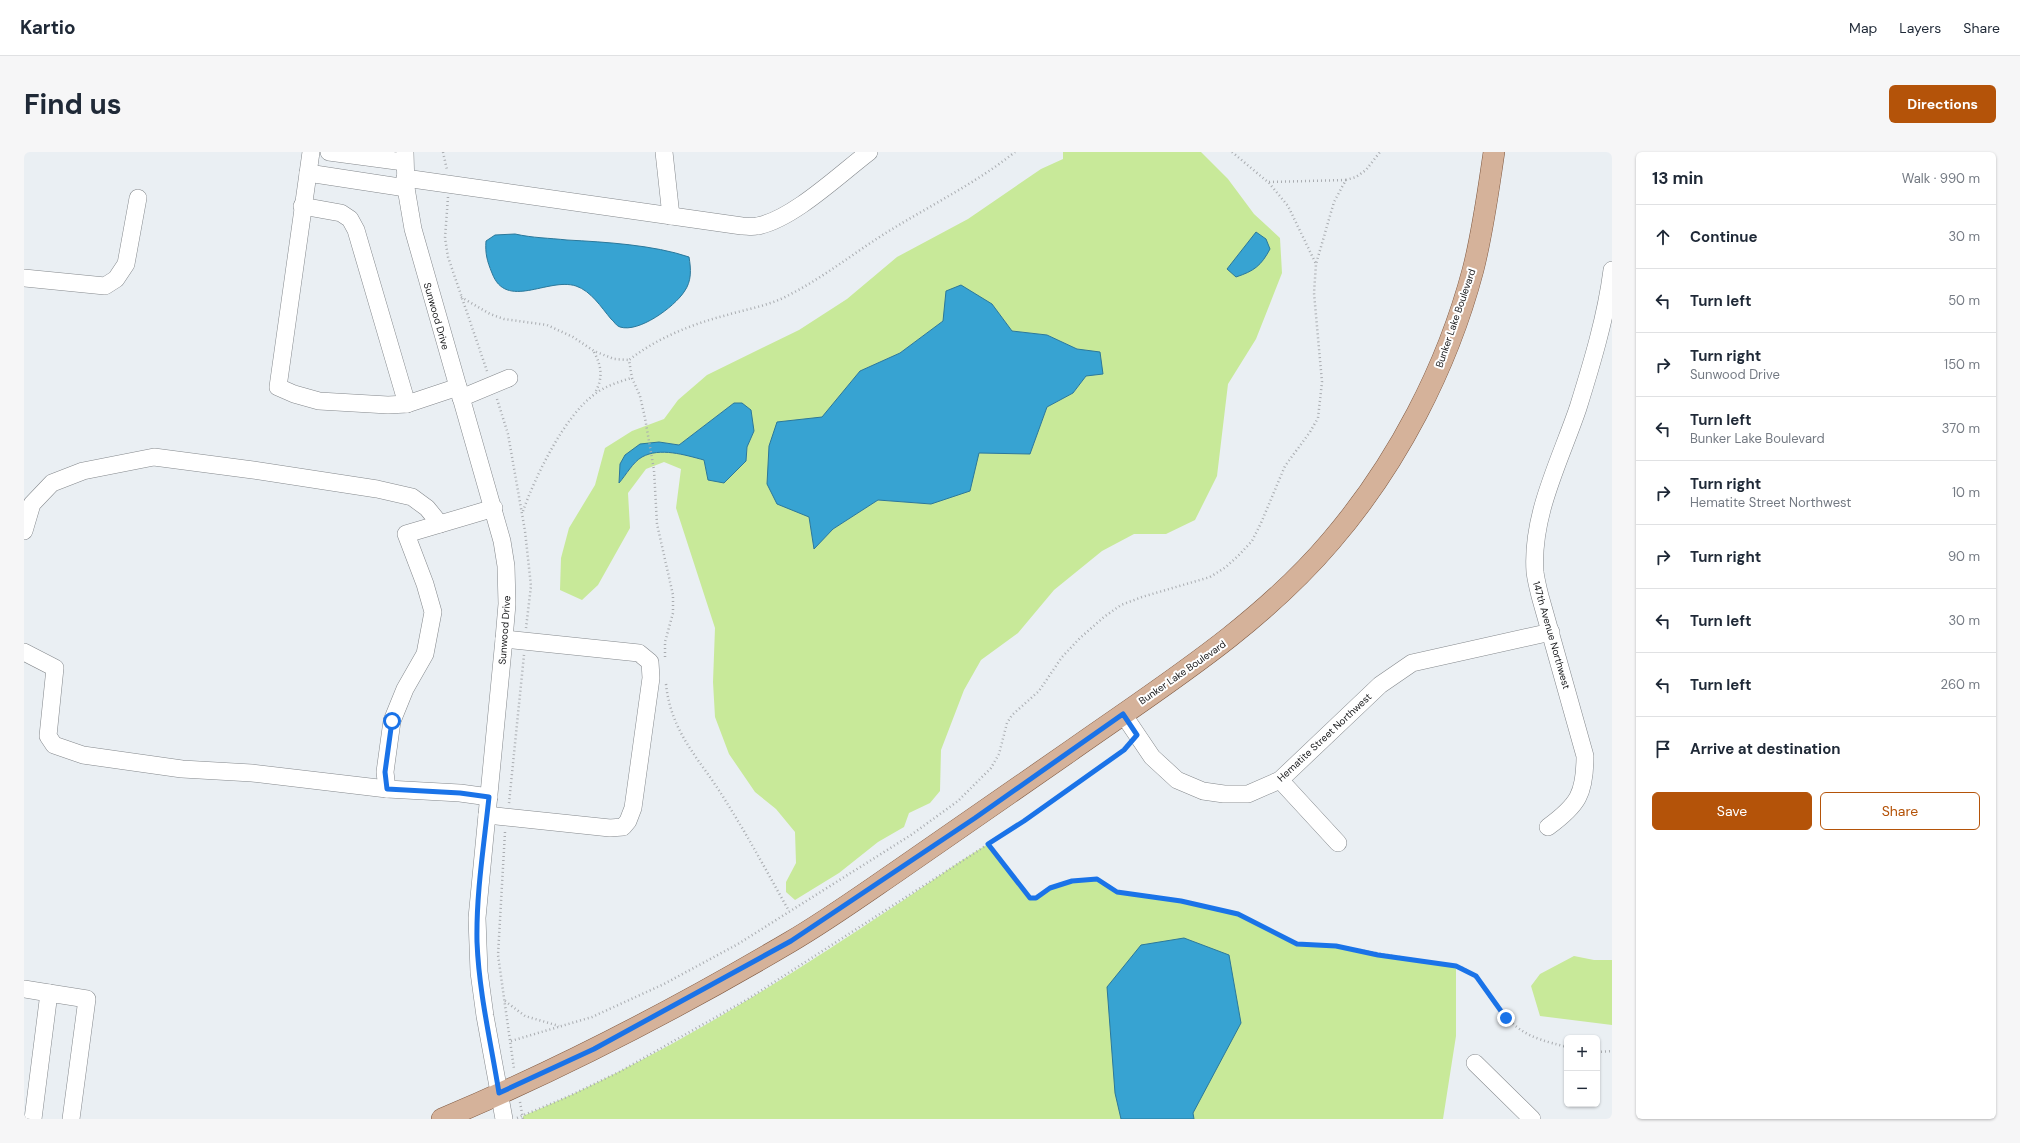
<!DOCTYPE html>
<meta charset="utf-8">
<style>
:root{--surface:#fff;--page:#f6f6f7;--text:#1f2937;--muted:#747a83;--line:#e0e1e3;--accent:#b45309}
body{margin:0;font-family:"DM Sans",sans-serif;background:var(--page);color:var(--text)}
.controls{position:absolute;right:12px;bottom:12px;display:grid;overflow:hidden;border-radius:6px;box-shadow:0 1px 3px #0004}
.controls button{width:36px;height:36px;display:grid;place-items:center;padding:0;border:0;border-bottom:1px solid var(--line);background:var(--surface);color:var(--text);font:20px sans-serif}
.stop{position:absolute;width:12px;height:12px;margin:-9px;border:3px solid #1a73e8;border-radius:50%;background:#fff}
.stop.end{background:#1a73e8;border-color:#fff;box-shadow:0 1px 4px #0008}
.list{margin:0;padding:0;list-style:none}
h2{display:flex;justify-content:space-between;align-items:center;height:52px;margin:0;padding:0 16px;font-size:17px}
h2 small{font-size:13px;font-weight:400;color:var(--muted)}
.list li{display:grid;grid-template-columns:26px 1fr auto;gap:12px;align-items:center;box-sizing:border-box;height:64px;padding:0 16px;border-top:1px solid var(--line)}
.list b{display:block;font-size:15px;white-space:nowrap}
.list p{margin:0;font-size:13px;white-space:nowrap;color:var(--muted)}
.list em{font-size:13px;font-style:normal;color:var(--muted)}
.actions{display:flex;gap:8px;padding:12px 16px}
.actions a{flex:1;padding:9px 0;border:1px solid var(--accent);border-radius:6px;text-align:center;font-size:14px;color:var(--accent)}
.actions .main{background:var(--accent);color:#fff}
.icon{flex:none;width:22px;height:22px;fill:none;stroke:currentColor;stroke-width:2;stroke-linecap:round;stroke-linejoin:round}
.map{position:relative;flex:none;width:1588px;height:967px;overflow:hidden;border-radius:6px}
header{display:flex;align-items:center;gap:24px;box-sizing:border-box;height:56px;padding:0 20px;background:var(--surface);border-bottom:1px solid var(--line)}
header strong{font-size:19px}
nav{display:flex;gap:22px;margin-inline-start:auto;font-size:14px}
.intro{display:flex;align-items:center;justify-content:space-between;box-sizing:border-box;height:96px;padding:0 24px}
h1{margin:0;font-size:28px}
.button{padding:10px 18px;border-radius:6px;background:var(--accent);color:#fff;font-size:14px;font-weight:700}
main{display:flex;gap:24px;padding:0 24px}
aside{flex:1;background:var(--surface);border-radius:6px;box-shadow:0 1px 3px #0004}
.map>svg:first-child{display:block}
</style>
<header>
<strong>Kartio</strong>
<nav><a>Map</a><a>Layers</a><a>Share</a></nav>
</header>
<div class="intro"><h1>Find us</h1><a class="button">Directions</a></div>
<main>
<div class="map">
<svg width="1588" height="967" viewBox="0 0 1588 967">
<rect width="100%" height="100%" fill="#eaeff3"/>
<!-- green -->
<g fill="#c8e999" fill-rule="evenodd">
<path d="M1039 0H1177L1204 27 1230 62 1256 86 1258 121 1232 187 1204 232 1193 324 1171 368 1142 382H1110L1078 399 1030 438 994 481 957 508 940 538 917 598 916 639 906 651 885 661 880 675 854 690 815 721 771 748 762 740V730L772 711 771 680 752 657 731 640 705 602 691 565 689 530 691 476 652 356 657 317 640 310 622 317 604 341 606 376 574 433 558 448 536 438 537 406 545 376 571 333 581 296 608 279 640 267 654 248 683 223 775 178 823 147 873 105 944 67 1017 17 1039 7ZM968 152 988 179 1023 183 1053 197 1076 201 1062 224 1049 241 1023 255 1006 302 954 301 907 352 854 348 809 377 790 396 785 365 798 266 836 219 876 201 919 169ZM710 251 730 279 723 295 722 309 684 328 680 308C661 303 636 295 618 305 609 310 603 323 595 330L596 312 601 303 635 290 655 293Z"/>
<path d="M964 692 1006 746H1012L1026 736 1047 729 1073 727 1093 740 1157 749 1214 762 1273 792 1312 794 1354 803 1432 814V884L1419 967H499V964C629 910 749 835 866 757 899 736 930 712 964 692Z"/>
<polygon points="1550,804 1570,808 1588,808 1588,873 1516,864 1507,834 1516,822"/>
</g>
<!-- water -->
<g fill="#37a3d2" stroke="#2c789a">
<path d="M1232 80 1242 87 1246 97C1237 114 1230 119 1212 125L1203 117Z"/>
<path d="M491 82C509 86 525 86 543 88 581 90 630 93 665 105 667 117 668 129 660 140 650 155 615 181 596 175 592 174 590 169 587 167 577 155 567 139 552 134 524 125 482 159 468 121 463 109 461 101 462 89L471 83Z"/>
<polygon points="937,133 968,152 988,179 1023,183 1053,197 1076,200 1079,222 1062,224 1049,241 1023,255 1006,302 955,301 946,339 907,352 854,348 809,377 790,397 785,365 753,352 743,332 745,294 753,270 798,265 836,219 876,201 919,169 922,139"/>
<path d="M710 251H718L727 258 730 279 723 295 722 309 700 331 684 328 680 308C661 303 636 295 618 305 609 310 602 323 595 331L596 312 601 303 616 292 635 290 655 293Z"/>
<polygon points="1160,786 1205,803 1217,871 1169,961 1170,967 1097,967 1091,941 1083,835 1117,793"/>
</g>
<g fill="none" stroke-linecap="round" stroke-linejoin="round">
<defs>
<g id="minor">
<polyline points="287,0 254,235 270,242 295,249 364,253 383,252 434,235"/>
<polyline points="305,0 380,10"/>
<polyline points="381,0 382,36 389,77 478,389 482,414 483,452 480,487 453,766 455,820 461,864 480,967"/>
<polyline points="640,0 647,64"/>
<polyline points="284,21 382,36"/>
<path d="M381 26 718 74C723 74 728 75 733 74 768 68 816 22 845 0"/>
<polyline points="278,54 317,61 326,67 332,78 383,252"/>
<polyline points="0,126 81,134 92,127 102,112 114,46"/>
<polyline points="437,246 485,226"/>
<polyline points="0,379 8,352 28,331 59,319 130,305 229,318 353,337 388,345 403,356 416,372"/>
<polyline points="0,500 31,516 24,584 30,593 59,603 158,617 228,621 363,637"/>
<polyline points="1099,562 1128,605 1153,628 1179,639 1200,642 1224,642 1256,628 1356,533 1388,511 1527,480"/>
<polyline points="1256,628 1314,691"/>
<polyline points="465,645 436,641 363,637 361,620 368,569 381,537 401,502 409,460 401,432 382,382 470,356"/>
<polyline points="463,663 586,676 599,675 604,669 609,656 627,526 626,510 615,501 480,487"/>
<path d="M1524 675C1554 653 1561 642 1561 604L1516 444C1514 436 1512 428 1511 420 1507 363 1536 309 1554 256 1568 211 1582 165 1588 118"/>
<polyline points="0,837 25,841"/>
<polyline points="1451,911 1508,967"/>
<polyline points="9,967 25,841 63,847 47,967"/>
</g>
<path id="major" d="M418 967C537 917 654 856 766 790 802 769 837 744 872 720 930 680 987 640 1045 600 1137 535 1234 475 1307 389 1373 312 1423 216 1449 118 1459 79 1464 40 1470 0"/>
</defs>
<!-- minor casing -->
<use href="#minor" stroke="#84888c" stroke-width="18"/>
<!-- major casing -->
<use href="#major" stroke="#7f5941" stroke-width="22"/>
<!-- path -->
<g stroke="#a9acb0" stroke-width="2.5" stroke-dasharray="1 3" stroke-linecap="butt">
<polyline points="419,0 423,18"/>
<polyline points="1208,0 1245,31 1264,54 1292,112"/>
<polyline points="1245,30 1322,28"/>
<polyline points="424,45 421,86 424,105 463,219"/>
<polyline points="437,145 466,162 480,167 523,173 549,185 570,199 590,207 605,208"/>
<path d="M570 200C578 215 579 226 571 241"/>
<polyline points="473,247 484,282 501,379 507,434 502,476"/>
<path d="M499 359C511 325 541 263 571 242 581 234 595 230 607 226"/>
<path d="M641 505V490L649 461V443L633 372 630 318 621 266 616 244 608 226 605 208C633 186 668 172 703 163 723 157 744 154 763 144 799 126 831 100 865 79 907 53 952 31 991 0"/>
<path d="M642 532C647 582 677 608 701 648 724 684 744 722 765 759"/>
<polyline points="485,651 500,503"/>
<polyline points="481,680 474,803 490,917"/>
<path d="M964 692 1006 746H1012L1026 736 1047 729 1073 727 1093 740 1157 749 1214 762 1273 792 1312 794 1439 816C1452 823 1457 833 1466 845 1491 879 1502 885 1543 895"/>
<polyline points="481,849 501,864 535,874"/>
<polyline points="487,889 568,865 640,832 714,792 887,683 934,649 967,616 975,602 983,571 988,563 1015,539 1038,505 1056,486 1080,465 1097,453 1118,445 1186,425 1202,415 1216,402 1228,389 1237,371 1261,314 1286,280 1294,266 1298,230 1290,141 1292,112 1310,50 1318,35 1322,28 1332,25 1342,18 1356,0"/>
<polyline points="1573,900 1588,899"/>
<polyline points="496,950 499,967"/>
<polyline points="493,966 543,945 595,920 724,847 1000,669 1091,605 1103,593"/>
</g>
<!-- minor -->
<use href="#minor" stroke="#fff" stroke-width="17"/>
<!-- major -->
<use href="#major" stroke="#d5b29a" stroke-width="21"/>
</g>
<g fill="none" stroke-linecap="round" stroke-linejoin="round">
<!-- route -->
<path stroke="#1a73e8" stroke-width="5" d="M368 569 361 620 363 637 436 641 465 645C460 693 452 742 453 790 455 841 467 891 475 941L570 897 767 789 951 666 1099 562 1113 583 1100 598 1000 669 964 692 1006 746H1012L1026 736 1048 729 1073 727 1093 740 1157 749 1214 762 1273 792 1312 794 1354 803 1432 814 1452 824 1482 866"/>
</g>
<g text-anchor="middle" stroke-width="4" stroke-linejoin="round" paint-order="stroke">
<!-- street labels -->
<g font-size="10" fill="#141517" stroke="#fff">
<text transform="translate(413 164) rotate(74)" y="4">Sunwood Drive</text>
<text transform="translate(1431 166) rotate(-71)" y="4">Bunker Lake Boulevard</text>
<text transform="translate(480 478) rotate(-86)" y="4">Sunwood Drive</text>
<text transform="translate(1528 483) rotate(74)" y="4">147th Avenue Northwest</text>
<text transform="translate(1158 520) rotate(-35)" y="4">Bunker Lake Boulevard</text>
<text transform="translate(1300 585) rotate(-43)" y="4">Hematite Street Northwest</text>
</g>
</g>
</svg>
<div class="controls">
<button>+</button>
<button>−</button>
</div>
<div class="stop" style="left:368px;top:569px"></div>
<div class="stop end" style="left:1482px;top:866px"></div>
</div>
<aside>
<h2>13 min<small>Walk · 990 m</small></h2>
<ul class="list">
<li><svg class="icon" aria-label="ahead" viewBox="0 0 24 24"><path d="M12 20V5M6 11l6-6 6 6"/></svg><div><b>Continue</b></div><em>30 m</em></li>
<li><svg class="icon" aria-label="left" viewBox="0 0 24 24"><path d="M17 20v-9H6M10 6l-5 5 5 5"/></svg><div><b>Turn left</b></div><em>50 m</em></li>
<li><svg class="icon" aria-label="right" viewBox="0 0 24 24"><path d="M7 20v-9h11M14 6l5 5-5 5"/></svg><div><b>Turn right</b><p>Sunwood Drive</p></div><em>150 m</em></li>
<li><svg class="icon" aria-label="left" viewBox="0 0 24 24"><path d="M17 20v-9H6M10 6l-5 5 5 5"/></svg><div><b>Turn left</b><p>Bunker Lake Boulevard</p></div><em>370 m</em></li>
<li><svg class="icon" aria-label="right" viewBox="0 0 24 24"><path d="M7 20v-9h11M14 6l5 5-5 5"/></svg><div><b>Turn right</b><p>Hematite Street Northwest</p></div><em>10 m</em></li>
<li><svg class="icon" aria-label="right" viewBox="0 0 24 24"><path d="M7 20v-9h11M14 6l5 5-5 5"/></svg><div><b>Turn right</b></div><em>90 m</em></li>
<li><svg class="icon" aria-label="left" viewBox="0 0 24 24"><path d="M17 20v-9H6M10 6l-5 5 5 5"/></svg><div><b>Turn left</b></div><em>30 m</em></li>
<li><svg class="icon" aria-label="left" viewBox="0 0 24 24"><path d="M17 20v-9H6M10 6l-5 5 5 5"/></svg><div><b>Turn left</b></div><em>260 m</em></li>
<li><svg class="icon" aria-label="arrive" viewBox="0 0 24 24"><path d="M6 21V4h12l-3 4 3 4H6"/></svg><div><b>Arrive at destination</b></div></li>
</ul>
<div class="actions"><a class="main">Save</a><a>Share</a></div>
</aside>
</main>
